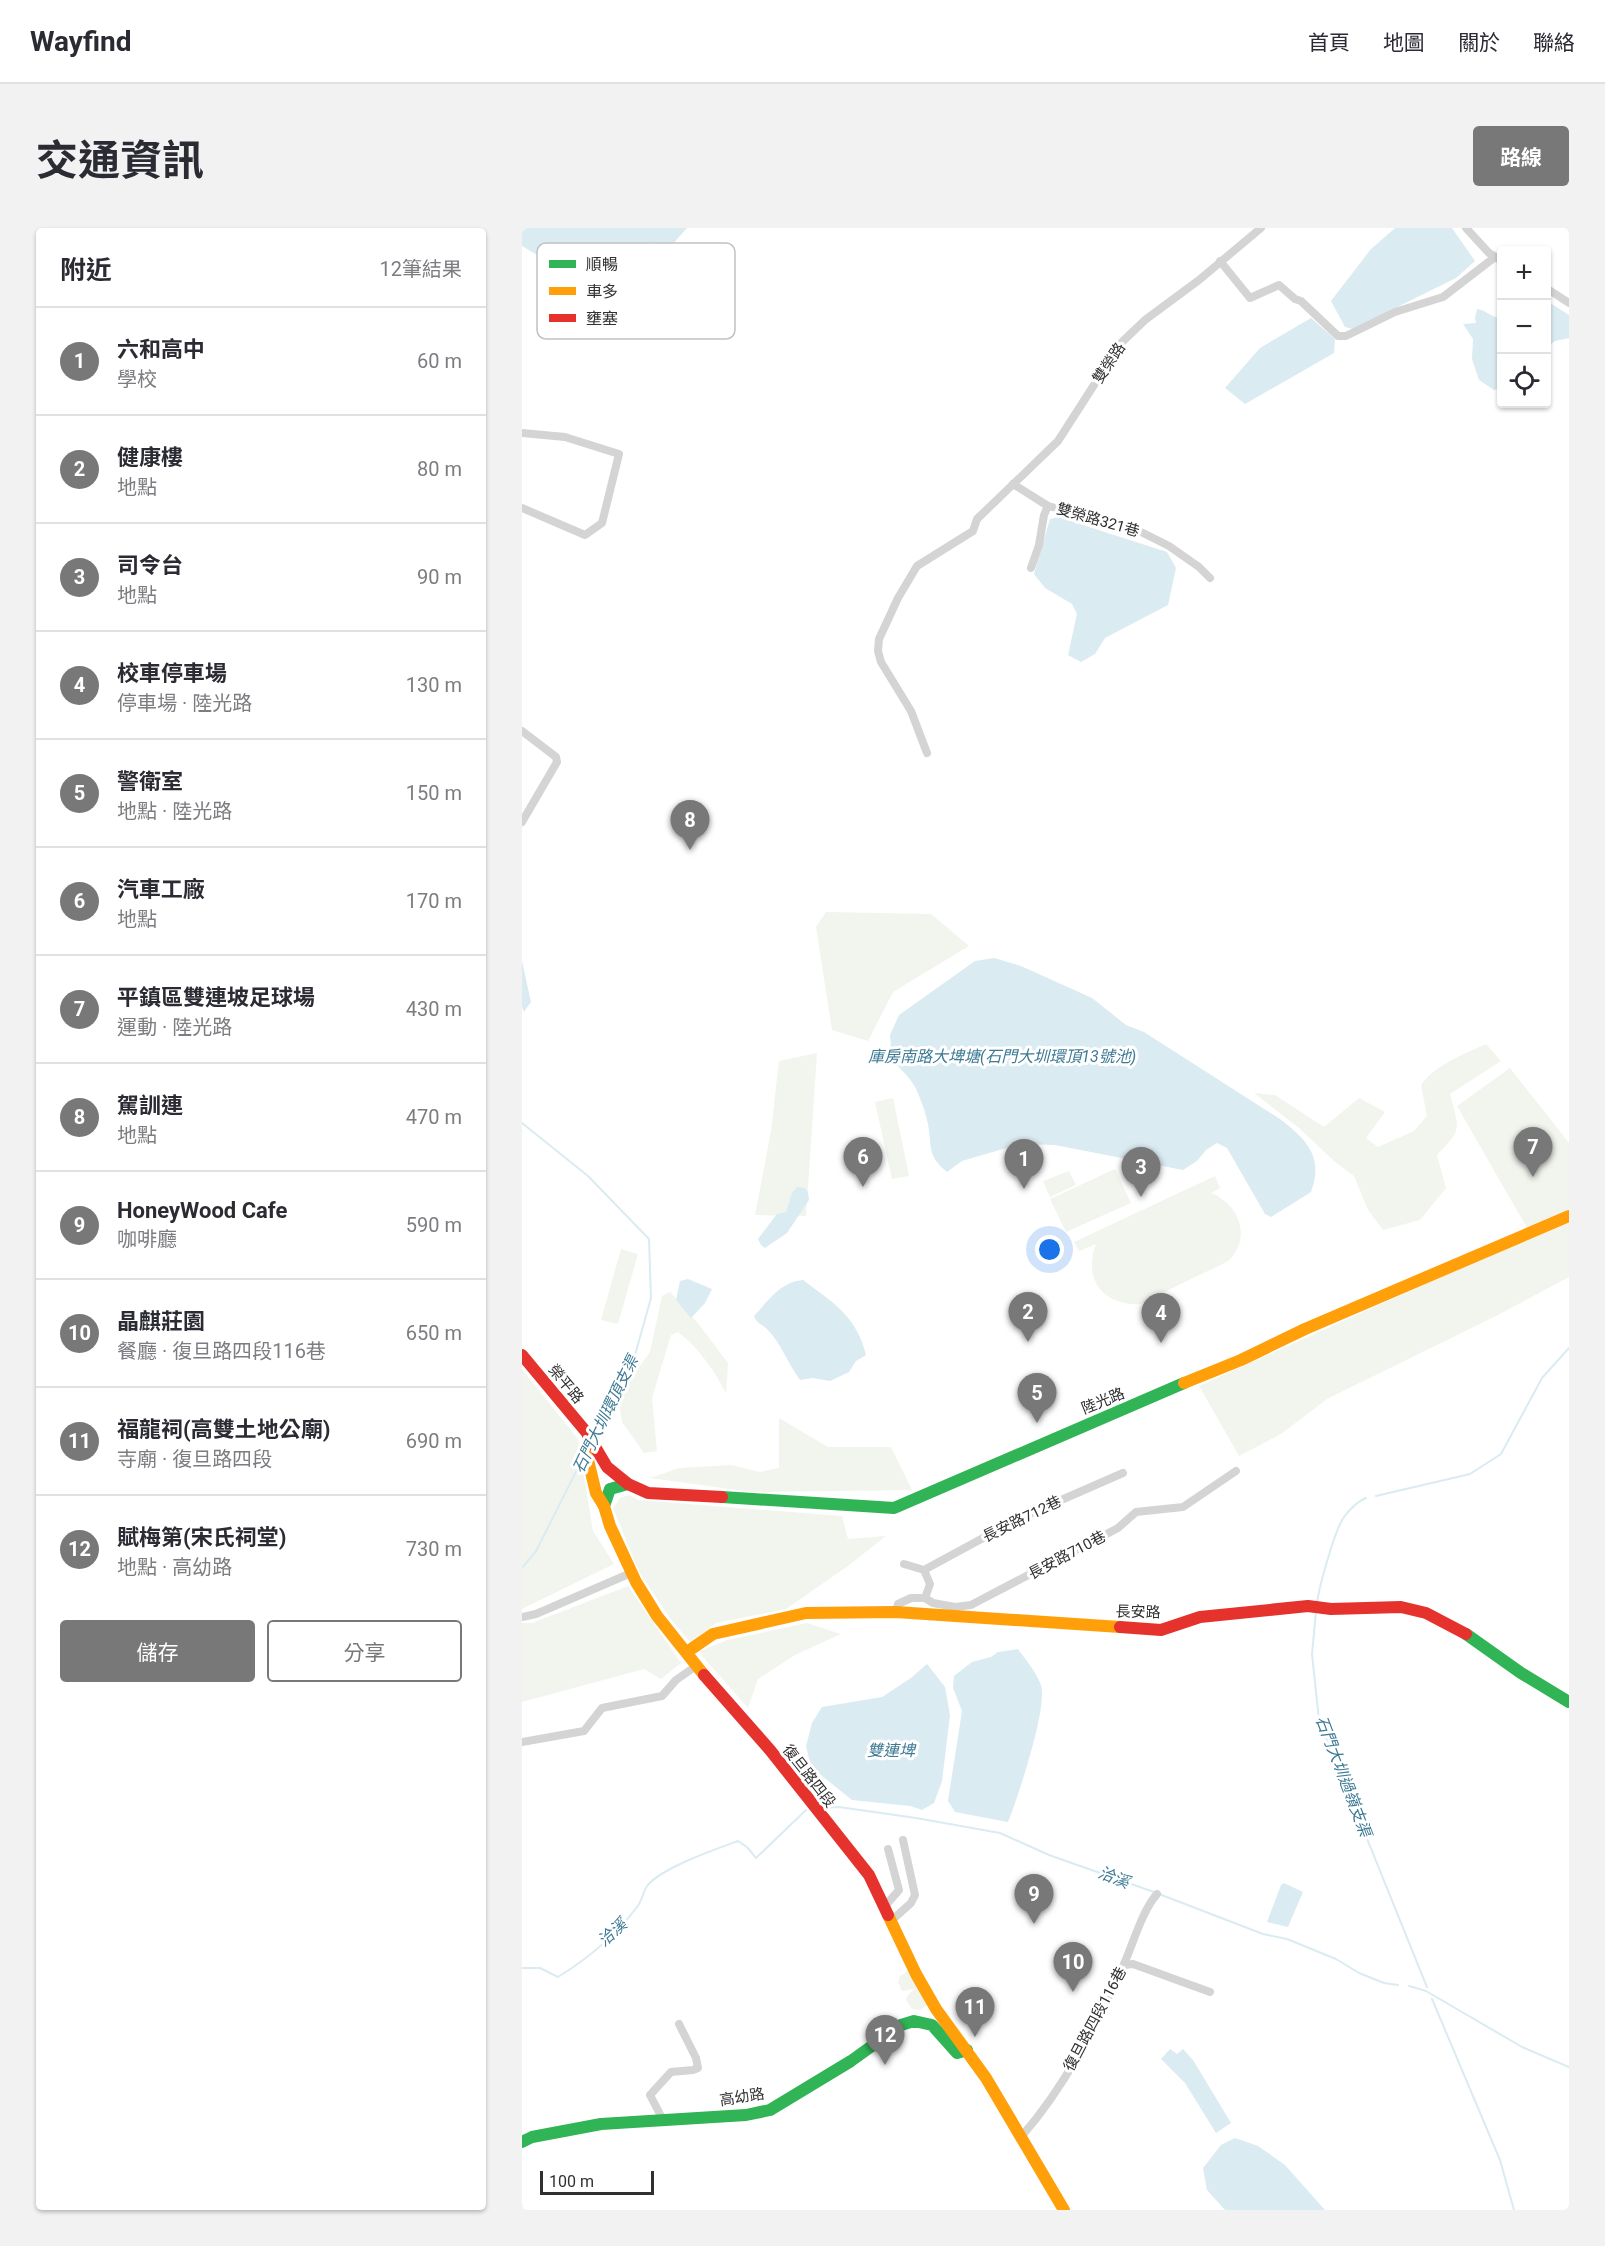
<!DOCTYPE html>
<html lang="zh-TW">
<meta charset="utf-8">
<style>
:root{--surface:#fff;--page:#f2f2f3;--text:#2b2b33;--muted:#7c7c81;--line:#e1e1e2;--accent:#787878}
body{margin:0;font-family:Roboto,"Noto Sans TC",sans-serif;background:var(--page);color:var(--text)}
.controls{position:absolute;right:18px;top:18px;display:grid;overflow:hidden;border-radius:6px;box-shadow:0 2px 4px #0004}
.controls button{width:54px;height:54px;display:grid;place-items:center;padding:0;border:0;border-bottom:2px solid var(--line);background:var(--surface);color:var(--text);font:30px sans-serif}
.scale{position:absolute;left:18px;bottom:15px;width:114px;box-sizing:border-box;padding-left:6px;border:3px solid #303030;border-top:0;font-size:16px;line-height:21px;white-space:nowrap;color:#303030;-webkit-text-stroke:4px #fff;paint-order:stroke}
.you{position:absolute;left:528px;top:1022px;width:21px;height:21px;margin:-15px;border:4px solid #fff;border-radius:50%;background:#1a73e8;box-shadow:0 0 0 9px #1a73e833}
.badge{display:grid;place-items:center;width:39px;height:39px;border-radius:50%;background:var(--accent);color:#fff;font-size:20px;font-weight:700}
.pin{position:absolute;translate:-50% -50px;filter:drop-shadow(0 2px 3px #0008)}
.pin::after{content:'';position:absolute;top:32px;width:21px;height:18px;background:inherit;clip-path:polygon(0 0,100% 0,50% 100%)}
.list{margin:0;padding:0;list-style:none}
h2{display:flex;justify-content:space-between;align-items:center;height:78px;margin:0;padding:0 24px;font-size:26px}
h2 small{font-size:20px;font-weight:400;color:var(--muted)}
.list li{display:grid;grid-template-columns:39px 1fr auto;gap:18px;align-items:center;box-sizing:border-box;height:108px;padding:0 24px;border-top:2px solid var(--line)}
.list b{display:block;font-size:22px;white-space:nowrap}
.list p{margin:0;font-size:20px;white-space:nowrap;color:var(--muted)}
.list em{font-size:20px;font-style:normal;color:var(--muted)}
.actions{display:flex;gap:12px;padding:18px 24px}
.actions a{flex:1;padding:14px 0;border:2px solid var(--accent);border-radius:6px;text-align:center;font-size:21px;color:var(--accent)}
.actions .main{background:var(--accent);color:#fff}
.icon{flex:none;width:33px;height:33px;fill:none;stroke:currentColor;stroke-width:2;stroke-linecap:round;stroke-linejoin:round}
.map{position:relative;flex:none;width:1047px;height:1982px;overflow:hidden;border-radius:6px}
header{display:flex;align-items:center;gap:36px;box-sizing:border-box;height:84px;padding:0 30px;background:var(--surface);border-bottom:2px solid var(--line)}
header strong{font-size:28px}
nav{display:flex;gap:33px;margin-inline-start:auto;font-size:21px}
.intro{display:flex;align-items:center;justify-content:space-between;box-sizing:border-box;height:144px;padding:0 36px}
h1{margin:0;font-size:42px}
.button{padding:15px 27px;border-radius:6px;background:var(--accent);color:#fff;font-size:21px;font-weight:700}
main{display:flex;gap:36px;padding:0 36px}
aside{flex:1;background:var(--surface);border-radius:6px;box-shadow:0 2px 4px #0004}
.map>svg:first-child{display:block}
</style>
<header>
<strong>Wayfind</strong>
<nav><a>首頁</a><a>地圖</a><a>關於</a><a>聯絡</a></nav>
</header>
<div class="intro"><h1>交通資訊</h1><a class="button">路線</a></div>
<main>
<aside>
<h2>附近<small>12筆結果</small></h2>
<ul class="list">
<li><span class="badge">1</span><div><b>六和高中</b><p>學校</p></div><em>60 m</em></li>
<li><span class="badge">2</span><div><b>健康樓</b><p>地點</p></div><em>80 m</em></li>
<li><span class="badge">3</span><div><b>司令台</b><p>地點</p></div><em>90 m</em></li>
<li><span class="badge">4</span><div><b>校車停車場</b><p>停車場 · 陸光路</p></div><em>130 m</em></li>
<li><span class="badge">5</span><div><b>警衛室</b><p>地點 · 陸光路</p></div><em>150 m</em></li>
<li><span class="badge">6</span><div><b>汽車工廠</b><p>地點</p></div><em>170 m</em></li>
<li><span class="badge">7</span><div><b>平鎮區雙連坡足球場</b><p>運動 · 陸光路</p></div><em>430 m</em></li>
<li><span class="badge">8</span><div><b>駕訓連</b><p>地點</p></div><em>470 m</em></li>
<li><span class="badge">9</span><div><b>HoneyWood Cafe</b><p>咖啡廳</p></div><em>590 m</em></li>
<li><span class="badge">10</span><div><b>晶麒莊園</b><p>餐廳 · 復旦路四段116巷</p></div><em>650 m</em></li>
<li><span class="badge">11</span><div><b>福龍祠(高雙土地公廟)</b><p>寺廟 · 復旦路四段</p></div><em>690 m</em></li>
<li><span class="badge">12</span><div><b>賦梅第(宋氏祠堂)</b><p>地點 · 高幼路</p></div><em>730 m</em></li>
</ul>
<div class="actions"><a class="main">儲存</a><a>分享</a></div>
</aside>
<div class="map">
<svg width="1047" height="1982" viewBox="0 0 1047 1982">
<rect width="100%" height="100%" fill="#fff"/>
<!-- green -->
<g fill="#f2f5ed">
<polygon points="304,684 409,686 447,718 371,764 346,813 310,802 294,699"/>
<path d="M964 816 979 833 928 866C937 902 941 900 915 927L924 960 898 992 861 1002 846 982 832 948 812 933 777 900 732 865 753 867 802 899 837 870 863 884 844 910 856 919 892 903 905 888 899 857C914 836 941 827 964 816Z"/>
<polygon points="295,825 284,988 233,987 249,903 257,833"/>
<polygon points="988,840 1047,915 1047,983 1005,1000 935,878"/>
<polygon points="371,870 387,948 370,951 353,874"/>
<polygon points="593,941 609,975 544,1004 528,971"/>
<polygon points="547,943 554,957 528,969 521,953"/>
<path d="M693 948 698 960 689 965C716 976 730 1007 708 1031 704 1035 697 1038 692 1040 674 1049 656 1057 638 1066 632 1069 624 1074 618 1076 611 1077 601 1075 595 1073 570 1063 565 1039 574 1016L557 1023 552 1014Z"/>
<polygon points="1047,995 1047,1049 976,1087 805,1171 759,1206 717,1228 677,1158 899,1058"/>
<polygon points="99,1021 116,1026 96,1096 79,1092"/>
<path d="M148 1064 175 1094 206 1135 204 1165C191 1141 178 1121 156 1104L149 1107 130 1170 135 1223 122 1225 100 1194 96 1169 128 1124 140 1068Z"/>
<polygon points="0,1141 56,1211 71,1303 92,1336 0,1381"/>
<polygon points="257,1190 306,1219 369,1219 390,1262 230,1264 128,1250 157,1240 209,1237 238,1244 257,1240"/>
<polygon points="107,1267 116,1272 320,1288 326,1311 364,1308 326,1338 264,1381 194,1395 169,1415 150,1393 117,1344 91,1280 98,1270"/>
<polygon points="106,1358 159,1435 139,1451 122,1441 0,1474 0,1395 10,1395"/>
<polygon points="285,1395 319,1406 273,1427 236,1451 226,1480 181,1429 178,1423 205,1412"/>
<polygon points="387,1742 406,1777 397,1782 390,1781 384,1772 386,1767 392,1761 380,1763 376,1754 378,1748"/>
</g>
<!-- water -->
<g fill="#dbebf2">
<polygon points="0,0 165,0 150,17 131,32 74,51 69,43 73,40 132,18 134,14 75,24 34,38 0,18"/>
<polygon points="873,0 930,0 953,33 934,50 831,101 823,99 809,73 849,21"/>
<polygon points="1025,73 1047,87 1047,110 1033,113 1025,119"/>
<path d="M955 81C964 82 970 90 979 90V160L972 162 957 152 950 131 951 111 941 96 954 95 953 90Z"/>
<polygon points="789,90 813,111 812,125 723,176 703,160 738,120"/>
<polygon points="536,289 645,324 654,340 646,377 583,410 573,426 559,434 546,427 555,386 550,376 523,360 512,346 528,291"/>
<path d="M472 730 499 738 570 770 604 797 622 804 758 891C785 912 802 929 789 964L749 989 743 986 705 920 695 915 684 922 675 933 661 942 533 917 498 916 440 933 425 944C403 926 411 916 405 892 403 882 398 870 394 861 388 848 378 842 370 831L368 807 377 787 453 733Z"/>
<polygon points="0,733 9,774 2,784 0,779"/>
<polygon points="275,959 283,960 286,964 287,972 265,1005 243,1020 239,1017 236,1011 255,986 264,984 270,965"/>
<polygon points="166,1051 190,1061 183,1075 169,1090 154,1072 158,1053"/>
<path d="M281 1052C310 1074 335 1088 344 1127L334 1133 327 1144 308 1153 291 1150 278 1152C266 1136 260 1117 246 1102 240 1096 235 1096 232 1088 246 1073 258 1054 281 1052Z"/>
<path d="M496 1421C504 1432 514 1444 519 1457 526 1479 496 1569 486 1594L433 1584 426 1573 440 1483 431 1460 432 1448 450 1434 469 1429 476 1424Z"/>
<polygon points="405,1436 423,1459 428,1487 420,1553 412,1575 400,1582 388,1578 330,1572 289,1539 284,1518 290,1495 300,1479 360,1469 389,1450"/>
<polygon points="762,1655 781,1664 766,1699 745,1694 759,1657"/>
<polygon points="648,1821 655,1826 661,1821 671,1832 709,1895 694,1905 663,1855 639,1831"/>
<polygon points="713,1910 736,1918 763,1937 803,1982 703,1982 685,1962 681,1940 699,1917"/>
</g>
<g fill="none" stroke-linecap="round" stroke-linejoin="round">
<!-- stream -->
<g stroke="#dbebf2" stroke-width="2">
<polyline points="0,895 66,948 127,1011 129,1070 111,1134 72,1209"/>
<polyline points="854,1268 948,1246 979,1226 1020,1150 1047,1120"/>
<polyline points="0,1340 14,1323 61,1230"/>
<path d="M795 1375C797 1359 813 1301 822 1289 827 1282 836 1273 844 1270"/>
<polyline points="794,1384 790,1426 797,1492 905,1759"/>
<polyline points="300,1580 317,1579 394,1590 478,1605 527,1627 632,1664"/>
<polyline points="637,1666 741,1706 765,1711 814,1731 837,1745 862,1755 876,1757"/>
<path d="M0 1740H18L36 1749C65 1731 95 1706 115 1679 120 1673 121 1664 125 1658 139 1640 194 1621 216 1613L225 1619 234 1630 284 1582"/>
<polyline points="887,1758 904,1763 1000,1819 1047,1839"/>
<polyline points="910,1771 978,1932 992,1982"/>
</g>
<!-- street -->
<g stroke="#d4d4d4" stroke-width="8">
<polyline points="944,0 967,25 980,33"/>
<polyline points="698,33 728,70 757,57 773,71 779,73 816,108 824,108 873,84 921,69 973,29"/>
<polyline points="1024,60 1047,75"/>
<polyline points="0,205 43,209 97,226 80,295 63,307 0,280"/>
<polyline points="491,256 526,278 613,301 647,318 677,339 688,350"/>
<polyline points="509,340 517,317 522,287 526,278"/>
<polyline points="0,503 34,529 35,534 0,594"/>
<polyline points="405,525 389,483 359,434 356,423 357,411 376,370 395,338 451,303 455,291 536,213 599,115 623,92 677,52 739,0"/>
<polyline points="382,1336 402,1342 408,1356 403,1370"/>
<polyline points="402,1342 498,1290 601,1245"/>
<polyline points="374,1384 376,1376 389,1370 403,1370 411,1375 433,1379 449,1377 596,1300 614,1284 661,1279 714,1243"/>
<polyline points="0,1389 14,1386 109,1345"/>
<polyline points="0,1514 62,1503 80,1480 140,1468 154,1452 174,1438"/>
<polyline points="363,1678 377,1662 366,1621"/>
<polyline points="370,1692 389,1675 393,1667 381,1612"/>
<polyline points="602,1737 611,1736 688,1764"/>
<polyline points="141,1892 128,1867 149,1844 171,1842 176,1840 174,1830 157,1796"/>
<path d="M499 1909C543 1859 575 1796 602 1736 611 1716 620 1683 635 1666"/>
</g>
<!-- fast -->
<g stroke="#30b455" stroke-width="12">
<polyline points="200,1269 372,1280 662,1155"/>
<polyline points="82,1278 88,1261 106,1256"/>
<polyline points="944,1406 999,1445 1047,1474"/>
<polyline points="0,1914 10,1909 79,1896 224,1887 248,1882 329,1833 379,1797 392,1793 410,1797 435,1825 445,1822"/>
</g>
<!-- slow -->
<g stroke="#ff9f0a" stroke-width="12">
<polyline points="662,1155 719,1132 783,1101 1047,988"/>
<polyline points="66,1208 66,1232 74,1265 82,1278 88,1298 114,1354 135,1388 182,1447"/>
<polyline points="165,1424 191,1406 284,1385 374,1384 598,1399"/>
<polyline points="366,1687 394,1746 414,1781 464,1850 542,1982"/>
</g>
<!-- jam -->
<g stroke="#e5322d" stroke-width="12">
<polyline points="0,1127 65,1205 85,1239 106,1256 126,1265 200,1269"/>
<polyline points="598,1399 639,1402 678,1389 786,1378 809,1381 879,1379 904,1385 944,1406"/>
<polyline points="182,1447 248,1522 347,1647 366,1687"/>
</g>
</g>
<g text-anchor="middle" stroke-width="6" stroke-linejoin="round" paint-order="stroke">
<!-- street labels -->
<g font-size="15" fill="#303030" stroke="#fff">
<text transform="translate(587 135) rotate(-56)" y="5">雙榮路</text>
<text transform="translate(576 292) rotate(16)" y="5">雙榮路321巷</text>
<text transform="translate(44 1156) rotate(50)" y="5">榮平路</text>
<text transform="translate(581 1173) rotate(-22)" y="5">陸光路</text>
<text transform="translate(500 1291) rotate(-26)" y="5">長安路712巷</text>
<text transform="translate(545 1327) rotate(-28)" y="5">長安路710巷</text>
<text transform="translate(616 1384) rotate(1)" y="5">長安路</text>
<text transform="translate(287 1548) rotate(52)" y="5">復旦路四段</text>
<text transform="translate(573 1791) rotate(-62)" y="5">復旦路四段116巷</text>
<text transform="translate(220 1869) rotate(-9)" y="5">高幼路</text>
</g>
<!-- water labels -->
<g font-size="16" font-style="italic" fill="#3d7a94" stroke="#fff">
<text x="480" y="834">庫房南路大埤塘(石門大圳環頂13號池)</text>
<text transform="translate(83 1186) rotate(-64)" y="6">石門大圳環頂支渠</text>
<text x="369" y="1528">雙連埤</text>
<text transform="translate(822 1548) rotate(69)" y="6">石門大圳過嶺支渠</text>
<text transform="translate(592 1649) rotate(21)" y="6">洽溪</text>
<text transform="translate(90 1704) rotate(-42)" y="6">洽溪</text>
</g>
</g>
<!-- legend -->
<rect x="15" y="15" width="198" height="96" rx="9" fill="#fff" stroke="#c1c1c1" stroke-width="1.5"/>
<rect x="27" y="32" width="27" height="8" fill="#30b455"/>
<rect x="27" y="59" width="27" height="8" fill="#ff9f0a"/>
<rect x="27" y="86" width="27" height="8" fill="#e5322d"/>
<g font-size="16" fill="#303030">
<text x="64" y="42">順暢</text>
<text x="64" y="69">車多</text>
<text x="64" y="96">壅塞</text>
</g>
</svg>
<div class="controls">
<button>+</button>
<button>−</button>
<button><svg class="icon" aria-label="locate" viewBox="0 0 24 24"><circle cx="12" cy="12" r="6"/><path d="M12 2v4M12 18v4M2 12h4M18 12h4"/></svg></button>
</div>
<div class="scale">100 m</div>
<div class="you"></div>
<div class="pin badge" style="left:502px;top:961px">1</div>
<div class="pin badge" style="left:506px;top:1114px">2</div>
<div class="pin badge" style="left:619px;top:969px">3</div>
<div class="pin badge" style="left:639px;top:1115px">4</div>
<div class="pin badge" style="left:515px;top:1195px">5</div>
<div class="pin badge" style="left:341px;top:959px">6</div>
<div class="pin badge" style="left:1011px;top:949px">7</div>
<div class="pin badge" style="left:168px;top:622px">8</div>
<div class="pin badge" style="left:512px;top:1696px">9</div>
<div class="pin badge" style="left:551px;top:1764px">10</div>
<div class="pin badge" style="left:453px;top:1809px">11</div>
<div class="pin badge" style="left:363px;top:1837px">12</div>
</div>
</main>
